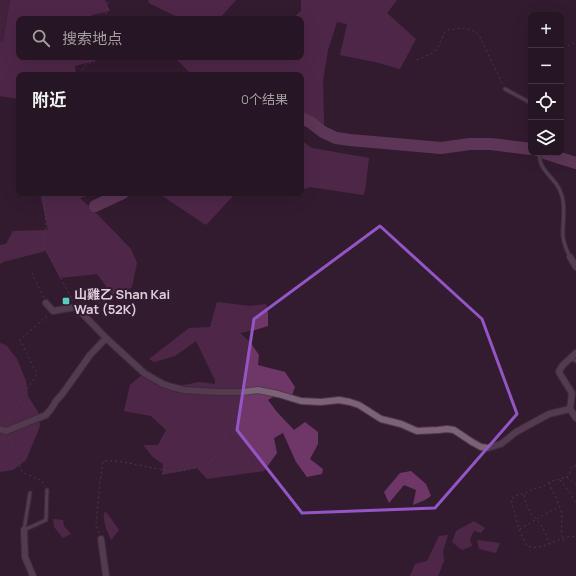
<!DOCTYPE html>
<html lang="zh">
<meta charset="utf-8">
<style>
:root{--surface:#261523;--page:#322230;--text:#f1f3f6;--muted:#a49fa6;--line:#423441}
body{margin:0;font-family:Manrope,"Noto Sans SC",sans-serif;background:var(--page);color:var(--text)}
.controls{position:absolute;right:12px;top:12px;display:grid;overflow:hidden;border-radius:8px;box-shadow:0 4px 16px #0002}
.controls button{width:36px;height:36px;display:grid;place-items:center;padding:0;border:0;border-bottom:1px solid var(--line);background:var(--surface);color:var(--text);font:20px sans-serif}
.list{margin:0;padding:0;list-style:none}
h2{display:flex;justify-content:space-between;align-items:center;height:52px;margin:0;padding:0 16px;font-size:17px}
h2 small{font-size:13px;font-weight:400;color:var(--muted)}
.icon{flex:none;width:22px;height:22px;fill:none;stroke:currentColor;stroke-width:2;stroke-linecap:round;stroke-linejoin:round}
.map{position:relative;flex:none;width:576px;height:576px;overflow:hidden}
.search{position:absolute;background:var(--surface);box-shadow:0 4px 16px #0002;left:16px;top:16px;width:288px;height:44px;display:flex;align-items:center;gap:10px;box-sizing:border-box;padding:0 14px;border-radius:8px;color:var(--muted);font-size:15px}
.panel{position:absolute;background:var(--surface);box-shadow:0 4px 16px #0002;left:16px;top:72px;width:288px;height:124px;border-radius:8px}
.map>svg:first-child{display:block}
</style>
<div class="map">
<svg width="576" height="576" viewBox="0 0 576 576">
<rect width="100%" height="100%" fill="#331c2f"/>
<!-- green -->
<polygon fill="#55284f" points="0,0 10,0 2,47 0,47"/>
<!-- forest -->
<g fill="#6f3767">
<polygon points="10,0 105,0 110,11 92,15 92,19 19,19 19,57 95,57 95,61 75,66 76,75 19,75 19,99 0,96 0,42 3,42"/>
<polygon points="148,0 236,0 219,19 181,19 149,3"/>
<polygon points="301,0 397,0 387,13 416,39 400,69 375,62 340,55 347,24 337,22 328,50 323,80 324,125 301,115 301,75 192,75 174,57 301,57 301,19 292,19 301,11"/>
<polygon points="301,140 312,148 369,158 365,191 363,195 310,187 301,190"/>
<polygon points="40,193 97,193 80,198 99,216 131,249 137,263 132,287 115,298 97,274 60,278 46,251 3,262 0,264 0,245 6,244 13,231 48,230"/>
<polygon points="158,193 236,193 206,225"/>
<polygon points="217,302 250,306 266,304 268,313 268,326 255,330 240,333 250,342 259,355 258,365 285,372 295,387 291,398 278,394 268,400 277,412 294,430 305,422 318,432 318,444 310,459 323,469 322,474 307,477 296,462 283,433 274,438 277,453 264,471 207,479 197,468 162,475 163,464 153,457 143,445 158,445 166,430 151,416 124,411 130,385 144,373 179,386 199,382 215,384 215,380 196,341 175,356 154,362 149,359 189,328 210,327"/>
<polygon points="0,343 6,345 17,359 26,381 28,396 38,412 40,426 26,460 13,470 0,472"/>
<polygon points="411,471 426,484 431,496 425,500 413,505 416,490 404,485 389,503 384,492 400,473"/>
<path d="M105 511 109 516 119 530 111 540C108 532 101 520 105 511Z"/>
<polygon points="53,519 63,520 64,526 71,534 63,538 54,527"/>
<polygon points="474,521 485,528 481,533 474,531 470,539 472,546 462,550 452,542 456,531"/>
<polygon points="448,535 443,551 444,561 438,576 410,576 415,564 427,561 439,536"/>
<polygon points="477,540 500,543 496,553 479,549"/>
</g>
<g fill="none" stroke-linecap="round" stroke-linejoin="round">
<!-- river -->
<g stroke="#905586" stroke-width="12">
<polyline points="301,118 310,122 323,132 336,138 350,140 441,148 470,144 491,144 531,149"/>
<polyline points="544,153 576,163"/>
<polyline points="95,206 123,193"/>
</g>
<defs>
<g id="service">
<polyline points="505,89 531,103"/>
<path d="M540 153C537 166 550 175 557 185 559 188 561 193 562 196 566 210 562 223 563 237 564 245 567 251 570 257"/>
<polyline points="571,358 576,361"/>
<polyline points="24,530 46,520 47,490"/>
<polyline points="24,530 30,493"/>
</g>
<g id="minor">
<polyline points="570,257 576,267"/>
<polyline points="46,303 53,311 76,307 106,338 144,373 163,384 172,387 184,390 217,392 242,392 258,390 278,394 301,401 321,402 339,400 350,402 359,405 381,419 401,424 417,431 438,430 447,429 454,430 472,442 481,447 488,448 501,444 516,432 549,414 570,409"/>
<polyline points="576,353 563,365 559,371 560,374 572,393 570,409 576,418"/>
<polyline points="0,429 6,431 46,415 51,409 56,401 63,393 90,355 106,338"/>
<polyline points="24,530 25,557 33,576"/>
<polyline points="101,539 106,576"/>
</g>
</defs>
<!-- service casing -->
<use href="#service" stroke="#4d3a4a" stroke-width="5"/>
<!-- minor casing -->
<use href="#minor" stroke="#4d3a4a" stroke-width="8"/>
<!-- path -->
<g stroke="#6a5666" stroke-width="1" stroke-dasharray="2 3" stroke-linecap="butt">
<polyline points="105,19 108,2 107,0"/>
<polyline points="568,46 576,42"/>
<polyline points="417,60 434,52 439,45 444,33 448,30 462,28 472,30 479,35 503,85"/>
<polyline points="81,75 84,66 98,59 98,57"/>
<polyline points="44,193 46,228 43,245 73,301"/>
<polyline points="32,273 44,298"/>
<polyline points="84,307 109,300"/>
<polyline points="7,423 7,420 37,374 20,340 48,315"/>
<polyline points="9,437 22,472 42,481 45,487"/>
<path d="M576 466H572L570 469V474L567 477 557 480 551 481 542 487 530 490 524 494H519L511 499 519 529 527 546C545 552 560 534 576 537"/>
<polyline points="567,477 576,485"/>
<polyline points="560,480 571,494 576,504"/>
<path d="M549 483C554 494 562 507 562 519 562 527 560 533 564 541"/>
<polyline points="524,495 526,504 532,515 540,523 547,536 549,544"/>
<polyline points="520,529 554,509 559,509"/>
<polyline points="99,533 96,524 100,482 103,461 118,461 174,472 203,467 220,453 240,398"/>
</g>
<!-- service -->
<use href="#service" stroke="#7d6177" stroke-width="3"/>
<!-- minor -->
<use href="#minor" stroke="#7d6177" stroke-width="6"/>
</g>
<!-- marked area -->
<path d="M0 0H576V576H0ZM380 226 482 319 517 414 435 508 302 513 237 430 254 319Z" fill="#331c2f" fill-opacity=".55" fill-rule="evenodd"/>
<path fill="none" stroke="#9455c6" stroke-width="3" stroke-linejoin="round" d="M380 226 482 319 517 414 435 508 302 513 237 430 254 319Z"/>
<!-- markers -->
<rect fill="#59cebe" stroke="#331c2f" stroke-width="1.5" x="62" y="297" width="8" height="8" rx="2"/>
<g text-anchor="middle" stroke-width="4" stroke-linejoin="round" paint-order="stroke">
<!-- poi labels -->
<g font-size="13" font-weight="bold" fill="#dfcfdb" stroke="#331c2f" text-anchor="start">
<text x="74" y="299">山雞乙 Shan Kai<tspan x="74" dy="15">Wat (52K)</tspan></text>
</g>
</g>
</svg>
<div class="controls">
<button>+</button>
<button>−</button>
<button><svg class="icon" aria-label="locate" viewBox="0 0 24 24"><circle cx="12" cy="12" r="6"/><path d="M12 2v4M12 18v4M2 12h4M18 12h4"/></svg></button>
<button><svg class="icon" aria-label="layers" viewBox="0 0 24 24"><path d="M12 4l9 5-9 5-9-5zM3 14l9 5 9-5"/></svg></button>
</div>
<div class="search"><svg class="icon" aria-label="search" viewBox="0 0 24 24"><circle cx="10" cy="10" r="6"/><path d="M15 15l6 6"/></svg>搜索地点</div>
<section class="panel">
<h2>附近<small>0个结果</small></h2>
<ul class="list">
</ul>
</section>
</div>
